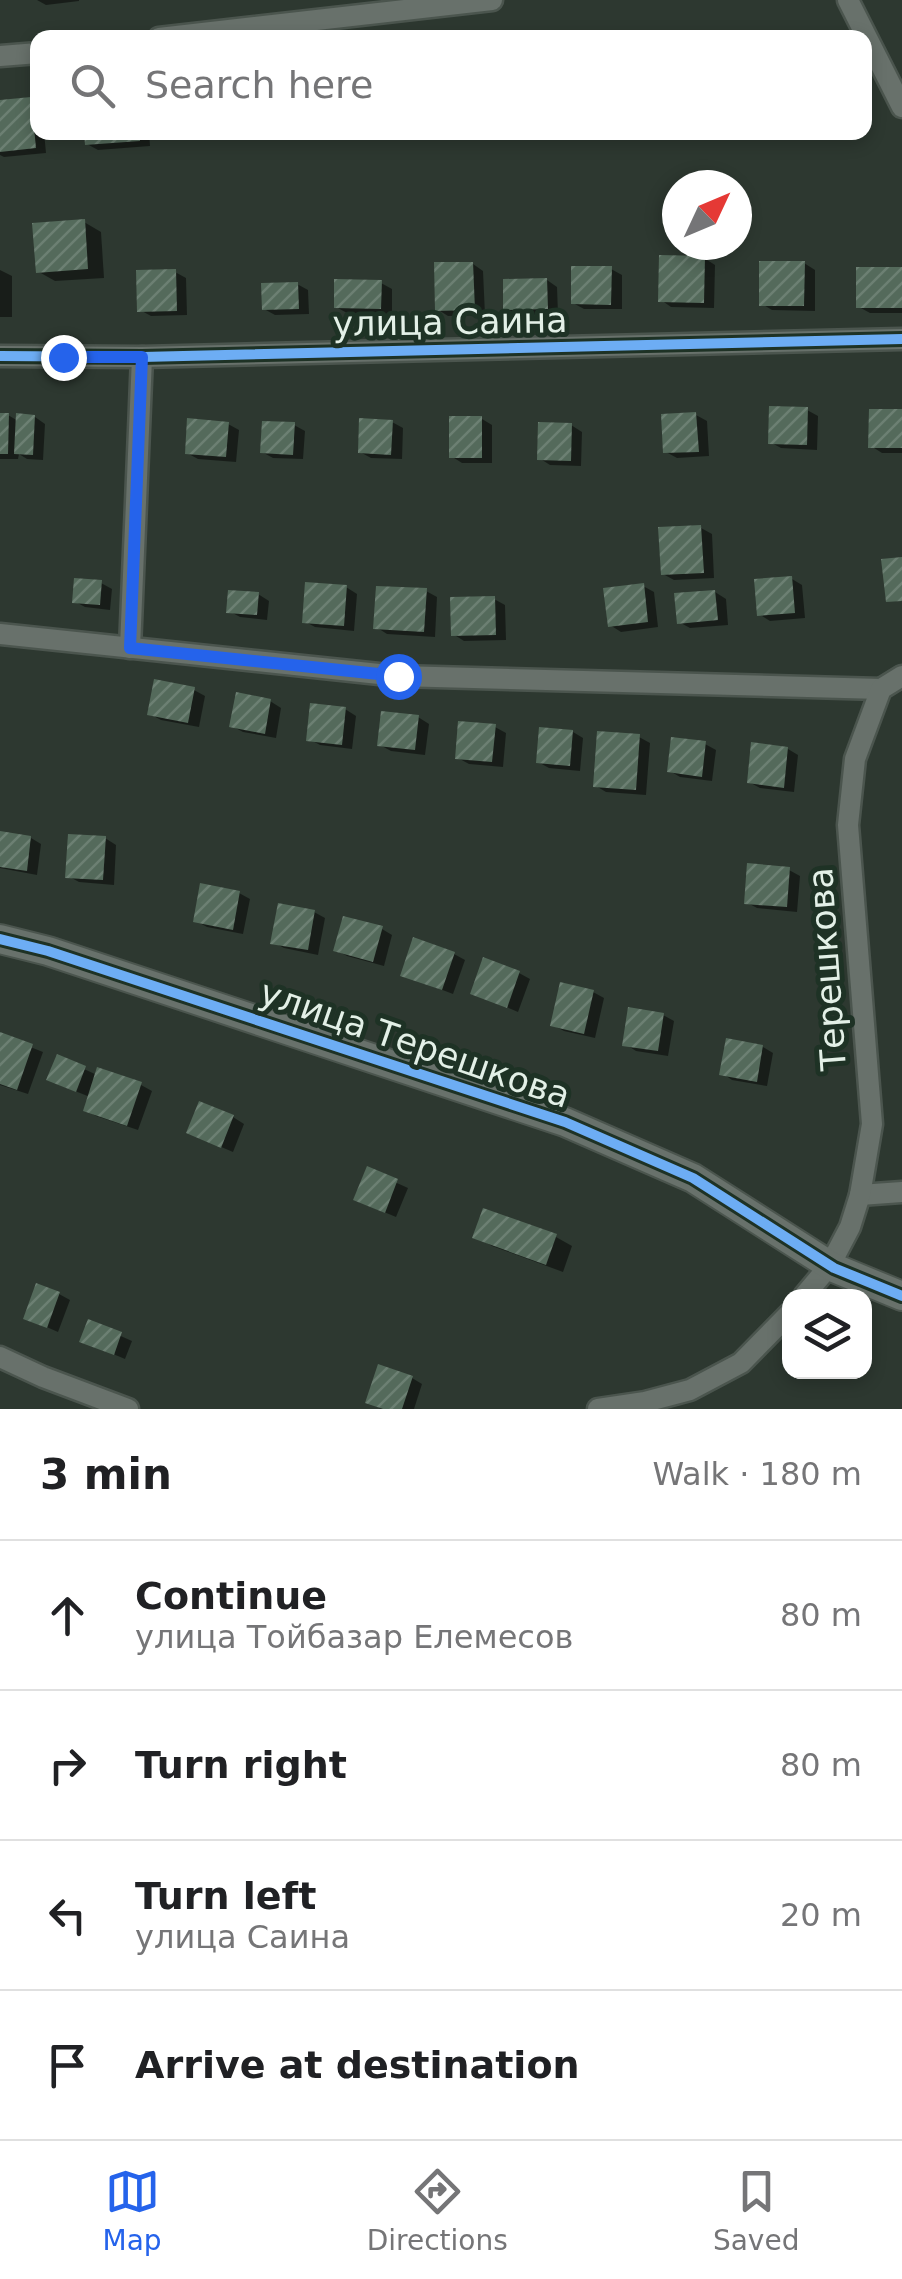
<!DOCTYPE html>
<meta charset="utf-8">
<style>
:root{--surface:#fff;--page:#f2f2f2;--text:#202124;--muted:#757577;--line:#e0e0e0;--accent:#2563eb}
body{margin:0;font-family:"DejaVu Sans",sans-serif;background:var(--page);color:var(--text)}
.controls{position:absolute;right:30px;bottom:30px;display:grid;overflow:hidden;border-radius:20px;box-shadow:0 5px 15px #0003}
.controls button{width:90px;height:90px;display:grid;place-items:center;padding:0;border:0;border-bottom:2px solid var(--line);background:var(--surface);color:var(--text);font:50px sans-serif}
.compass{position:absolute;left:662px;top:170px;width:90px;height:90px;border-radius:50%;background:var(--surface);box-shadow:0 5px 15px #0003;rotate:46deg}
.stop{position:absolute;width:30px;height:30px;margin:-22px;border:8px solid #2563eb;border-radius:50%;background:#fff}
.stop.end{background:#2563eb;border-color:#fff;box-shadow:0 2px 10px #0008}
.list{margin:0;padding:0;list-style:none}
h2{display:flex;justify-content:space-between;align-items:center;height:130px;margin:0;padding:0 40px;font-size:42px}
h2 small{font-size:32px;font-weight:400;color:var(--muted)}
.list li{display:grid;grid-template-columns:65px 1fr auto;gap:30px;align-items:center;box-sizing:border-box;height:150px;padding:0 40px;border-top:2px solid var(--line)}
.list b{display:block;font-size:38px;white-space:nowrap}
.list p{margin:0;font-size:32px;white-space:nowrap;color:var(--muted)}
.list em{font-size:32px;font-style:normal;color:var(--muted)}
.icon{flex:none;width:55px;height:55px;fill:none;stroke:currentColor;stroke-width:2;stroke-linecap:round;stroke-linejoin:round}
.map{position:relative;flex:none;width:902px;height:1409px;overflow:hidden}
.search{position:absolute;background:var(--surface);box-shadow:0 5px 15px #0003;left:30px;right:30px;top:30px;height:110px;display:flex;align-items:center;gap:25px;box-sizing:border-box;padding:0 35px;border-radius:20px;color:var(--muted);font-size:38px}
.sheet{height:730px;background:var(--surface)}
nav{display:flex;justify-content:space-around;align-items:center;box-sizing:border-box;height:140px;border-top:2px solid var(--line);background:var(--surface);font-size:28px;color:var(--muted)}
nav a{display:grid;justify-items:center;gap:5px}
nav .on{color:var(--accent)}
.map>svg:first-child{display:block}
</style>
<div class="map">
<svg width="902" height="1409" viewBox="0 0 902 1409">
<defs>
<pattern id="building-hatch" width="6" height="6" patternUnits="userSpaceOnUse" patternTransform="scale(2.5)"><rect width="6" height="6" fill="#546a5b"/><path d="M-1 1l2-2M0 6l6-6M5 7l2-2" fill="none" stroke="#6c8073"/></pattern>
</defs>
<rect width="100%" height="100%" fill="#2d3830"/>
<!-- shadow -->
<g fill="#0007">
<polygon points="37,0 79,0 79,1 46,5"/>
<polygon points="30,99 38,103 38,132 44,132 46,153 4,157 0,155 0,102"/>
<polygon points="86,132 149,132 150,146 98,150 87,144"/>
<polygon points="84,222 101,232 104,278 55,281 39,272"/>
<polygon points="704,258 715,265 714,308 671,307 661,300"/>
<polygon points="804,263 815,270 815,311 772,310 762,304"/>
<polygon points="473,264 483,271 485,315 448,316 437,309"/>
<polygon points="611,269 622,275 622,309 584,309 573,303"/>
<polygon points="902,269 902,313 870,313 859,307"/>
<polygon points="0,270 12,276 12,317 0,317"/>
<polygon points="175,272 186,278 187,315 151,316 140,310"/>
<polygon points="547,280 557,287 558,314 517,315 506,308"/>
<polygon points="381,283 392,289 392,314 347,313 336,307"/>
<polygon points="297,284 308,290 309,314 275,315 264,309"/>
<polygon points="807,410 818,416 817,450 781,448 770,442"/>
<polygon points="902,412 902,453 882,453 871,446"/>
<polygon points="0,415 8,415 18,421 35,417 45,424 43,460 27,459 19,454 18,459 0,459"/>
<polygon points="696,415 707,421 709,456 677,458 666,452"/>
<polygon points="482,419 492,425 492,463 462,463 451,456"/>
<polygon points="392,422 403,428 402,459 371,458 360,452"/>
<polygon points="228,424 239,430 236,462 198,459 187,453"/>
<polygon points="294,425 305,431 303,459 273,458 262,452"/>
<polygon points="571,425 582,432 581,466 550,465 539,458"/>
<polygon points="701,528 712,534 714,578 674,580 663,574"/>
<polygon points="792,579 802,585 805,618 770,621 759,614"/>
<polygon points="101,583 112,589 110,610 85,607 74,601"/>
<polygon points="643,586 654,592 658,627 621,632 610,625"/>
<polygon points="346,587 357,594 354,631 315,627 304,621"/>
<polygon points="426,591 437,597 435,637 387,634 376,627"/>
<polygon points="715,592 726,599 728,625 690,628 679,622"/>
<polygon points="258,594 269,601 267,620 240,617 229,611"/>
<polygon points="494,599 505,605 506,640 464,641 453,634"/>
<polygon points="194,690 205,696 199,727 161,720 150,714"/>
<polygon points="270,701 281,708 276,738 243,732 232,726"/>
<polygon points="345,709 356,716 352,749 320,745 309,739"/>
<polygon points="418,717 429,724 425,755 391,751 380,745"/>
<polygon points="495,727 506,733 503,767 469,764 458,758"/>
<polygon points="573,732 583,738 580,771 549,768 538,762"/>
<polygon points="639,737 650,743 646,795 606,792 596,786"/>
<polygon points="705,744 716,750 712,781 680,777 670,771"/>
<polygon points="788,749 798,755 794,792 760,788 749,782"/>
<polygon points="0,833 31,838 41,844 37,875 0,868"/>
<polygon points="105,838 116,845 114,885 79,882 68,876"/>
<polygon points="789,870 800,876 797,912 757,908 746,902"/>
<polygon points="239,893 250,899 243,934 207,927 196,921"/>
<polygon points="314,912 325,918 318,955 284,948 273,942"/>
<polygon points="382,929 392,935 384,966 347,956 336,950"/>
<polygon points="454,954 465,960 453,994 403,975"/>
<polygon points="519,973 530,979 518,1012 473,993"/>
<polygon points="593,992 604,998 595,1038 564,1031 553,1025"/>
<polygon points="663,1015 674,1021 668,1056 636,1051 625,1044"/>
<polygon points="0,1035 43,1052 28,1094 0,1085"/>
<polygon points="763,1047 773,1053 767,1086 732,1080 722,1073"/>
<polygon points="58,1057 97,1075 141,1085 152,1091 138,1130 96,1116 86,1110 90,1097 60,1085"/>
<polygon points="233,1117 244,1124 233,1152 200,1138"/>
<polygon points="368,1170 408,1188 396,1217 367,1205"/>
<polygon points="475,1236 556,1237 572,1246 563,1272 492,1246"/>
<polygon points="59,1294 70,1300 58,1332 26,1318"/>
<polygon points="89,1322 132,1341 125,1359 82,1341"/>
<polygon points="412,1378 422,1384 414,1409 381,1409 368,1402"/>
</g>
<!-- building -->
<g fill="url(#building-hatch)">
<polygon points="31,97 36,148 0,152 0,100"/>
<polygon points="84,132 140,132 140,141 85,145"/>
<polygon points="85,219 88,269 36,273 32,223"/>
<polygon points="659,255 705,256 704,303 658,302"/>
<polygon points="759,261 805,261 804,306 759,306"/>
<polygon points="434,262 473,262 475,310 435,311"/>
<polygon points="571,266 612,266 611,305 571,304"/>
<rect x="856" y="267" width="46" height="41"/>
<polygon points="176,269 177,311 137,312 136,270"/>
<polygon points="547,278 548,309 503,310 503,279"/>
<polygon points="334,279 382,280 381,309 334,308"/>
<polygon points="298,282 299,309 262,310 261,283"/>
<polygon points="769,406 808,407 807,445 768,444"/>
<polygon points="869,409 902,409 902,448 868,448"/>
<polygon points="696,412 699,452 663,453 661,414"/>
<polygon points="0,413 9,413 8,454 0,454"/>
<polygon points="16,413 35,415 33,455 14,454"/>
<rect x="449" y="416" width="33" height="42"/>
<polygon points="187,418 229,422 226,457 185,454"/>
<polygon points="359,418 393,420 391,455 358,453"/>
<polygon points="262,421 295,422 293,455 260,453"/>
<polygon points="538,422 572,423 571,461 537,460"/>
<polygon points="701,525 704,573 661,575 658,527"/>
<polygon points="902,557 902,601 886,602 881,559"/>
<polygon points="792,576 795,613 757,616 754,579"/>
<polygon points="74,578 102,580 100,605 72,603"/>
<polygon points="305,582 347,585 344,626 302,623"/>
<polygon points="644,583 648,622 608,627 603,588"/>
<polygon points="376,586 427,588 424,632 373,629"/>
<polygon points="228,590 259,592 257,615 226,613"/>
<polygon points="715,590 718,620 677,624 674,593"/>
<polygon points="495,596 496,635 451,636 450,597"/>
<polygon points="154,679 195,687 188,723 147,715"/>
<polygon points="236,692 271,699 265,734 229,727"/>
<polygon points="310,703 346,707 342,745 306,741"/>
<polygon points="381,711 419,715 415,750 377,746"/>
<polygon points="458,721 496,724 492,762 455,759"/>
<polygon points="539,727 573,730 570,766 536,763"/>
<polygon points="597,731 640,734 636,790 593,787"/>
<polygon points="671,737 706,741 702,777 667,772"/>
<polygon points="751,742 788,747 784,788 747,783"/>
<polygon points="0,831 31,836 27,871 0,867"/>
<polygon points="68,834 106,836 103,880 65,878"/>
<polygon points="747,863 790,867 787,907 744,904"/>
<polygon points="200,883 240,891 233,930 193,922"/>
<polygon points="278,903 315,910 308,950 270,944"/>
<polygon points="343,916 383,926 373,962 333,951"/>
<polygon points="413,937 455,952 442,990 400,976"/>
<polygon points="483,957 520,971 507,1008 470,994"/>
<polygon points="560,982 594,990 584,1034 550,1026"/>
<polygon points="628,1007 664,1013 658,1051 622,1046"/>
<polygon points="0,1032 33,1044 17,1090 0,1084"/>
<polygon points="726,1038 763,1045 757,1082 719,1075"/>
<polygon points="57,1054 86,1066 76,1092 46,1080"/>
<polygon points="97,1067 142,1082 127,1126 83,1111"/>
<polygon points="199,1101 234,1115 221,1148 186,1133"/>
<polygon points="367,1166 398,1179 385,1213 353,1200"/>
<polygon points="483,1208 557,1234 546,1265 472,1238"/>
<polygon points="36,1283 60,1292 47,1328 23,1319"/>
<polygon points="88,1319 122,1332 114,1355 79,1342"/>
<polygon points="378,1364 413,1376 402,1409 383,1409 365,1403"/>
</g>
<g fill="none" stroke-linecap="round" stroke-linejoin="round">
<defs>
<g id="street">
<polyline points="848,0 902,107"/>
<polyline points="159,38 492,0"/>
<polyline points="0,56 38,53"/>
<polyline points="0,356 142,357 902,339"/>
<polyline points="0,634 398,676 881,689"/>
<polyline points="130,648 142,357"/>
<polyline points="860,1195 902,1192"/>
<polyline points="804,1296 830,1265 850,1227 860,1195 872,1124 848,825 855,759 881,689 902,676"/>
<polyline points="0,1357 43,1377 128,1409"/>
<polyline points="598,1409 645,1402 690,1390 741,1363 790,1313"/>
</g>
<polyline id="secondary" points="0,939 48,951 565,1122 693,1178 834,1268 902,1296"/>
</defs>
<!-- street casing -->
<use href="#street" stroke="#4b554e" stroke-width="25"/>
<!-- secondary casing -->
<use href="#secondary" stroke="#4b554e" stroke-width="32"/>
<!-- street -->
<use href="#street" stroke="#68716b" stroke-width="20"/>
<!-- secondary -->
<use href="#secondary" stroke="#68716b" stroke-width="28"/>
<defs>
<g id="cycleway">
<polyline points="0,356 142,357 902,339"/>
<polyline points="0,939 48,951 565,1122 693,1178 834,1268 902,1296"/>
</g>
</defs>
<!-- cycleway casing -->
<use href="#cycleway" stroke="#1e3225" stroke-width="16"/>
<!-- cycleway -->
<use href="#cycleway" stroke="#6dadf4" stroke-width="10"/>
</g>
<g fill="none" stroke-linecap="round" stroke-linejoin="round">
<!-- route -->
<polyline stroke="#2563eb" stroke-width="12" points="63,357 142,357 130,648 398,676"/>
</g>
<g text-anchor="middle" stroke-width="10" stroke-linejoin="round" paint-order="stroke">
<!-- street labels -->
<g font-size="35" fill="#e3f0e7" stroke="#1e3225">
<text transform="translate(450 322) rotate(-1)" y="12">улица Саина</text>
<text transform="translate(827 969) rotate(-94)" y="12">Терешкова</text>
<text transform="translate(415 1044) rotate(19)" y="12">улица Терешкова</text>
</g>
</g>
</svg>
<div class="controls">
<button><svg class="icon" aria-label="layers" viewBox="0 0 24 24"><path d="M12 4l9 5-9 5-9-5zM3 14l9 5 9-5"/></svg></button>
</div>
<svg class="compass" viewBox="-18 -18 36 36"><path d="M0-13l5 13h-10z" fill="#e53935"/><path d="M0 13l5-13h-10z" fill="#757577"/></svg>
<div class="stop" style="left:398px;top:676px"></div>
<div class="stop end" style="left:63px;top:357px"></div>
<div class="search"><svg class="icon" aria-label="search" viewBox="0 0 24 24"><circle cx="10" cy="10" r="6"/><path d="M15 15l6 6"/></svg>Search here</div>
</div>
<section class="sheet">
<h2>3 min<small>Walk · 180 m</small></h2>
<ul class="list">
<li><svg class="icon" aria-label="ahead" viewBox="0 0 24 24"><path d="M12 20V5M6 11l6-6 6 6"/></svg><div><b>Continue</b><p>улица Тойбазар Елемесов</p></div><em>80 m</em></li>
<li><svg class="icon" aria-label="right" viewBox="0 0 24 24"><path d="M7 20v-9h11M14 6l5 5-5 5"/></svg><div><b>Turn right</b></div><em>80 m</em></li>
<li><svg class="icon" aria-label="left" viewBox="0 0 24 24"><path d="M17 20v-9H6M10 6l-5 5 5 5"/></svg><div><b>Turn left</b><p>улица Саина</p></div><em>20 m</em></li>
<li><svg class="icon" aria-label="arrive" viewBox="0 0 24 24"><path d="M6 21V4h12l-3 4 3 4H6"/></svg><div><b>Arrive at destination</b></div></li>
</ul>
</section>
<nav>
<a class="on"><svg class="icon" aria-label="map" viewBox="0 0 24 24"><path d="M3 6l6-2 6 2 6-2v14l-6 2-6-2-6 2zM9 4v14M15 6v14"/></svg>Map</a>
<a><svg class="icon" aria-label="directions" viewBox="0 0 24 24"><path d="M12 3l9 9-9 9-9-9zM9 14v-3h6M13 9l2 2-2 2"/></svg>Directions</a>
<a><svg class="icon" aria-label="saved" viewBox="0 0 24 24"><path d="M7 4h10v16l-5-4-5 4z"/></svg>Saved</a>
</nav>
